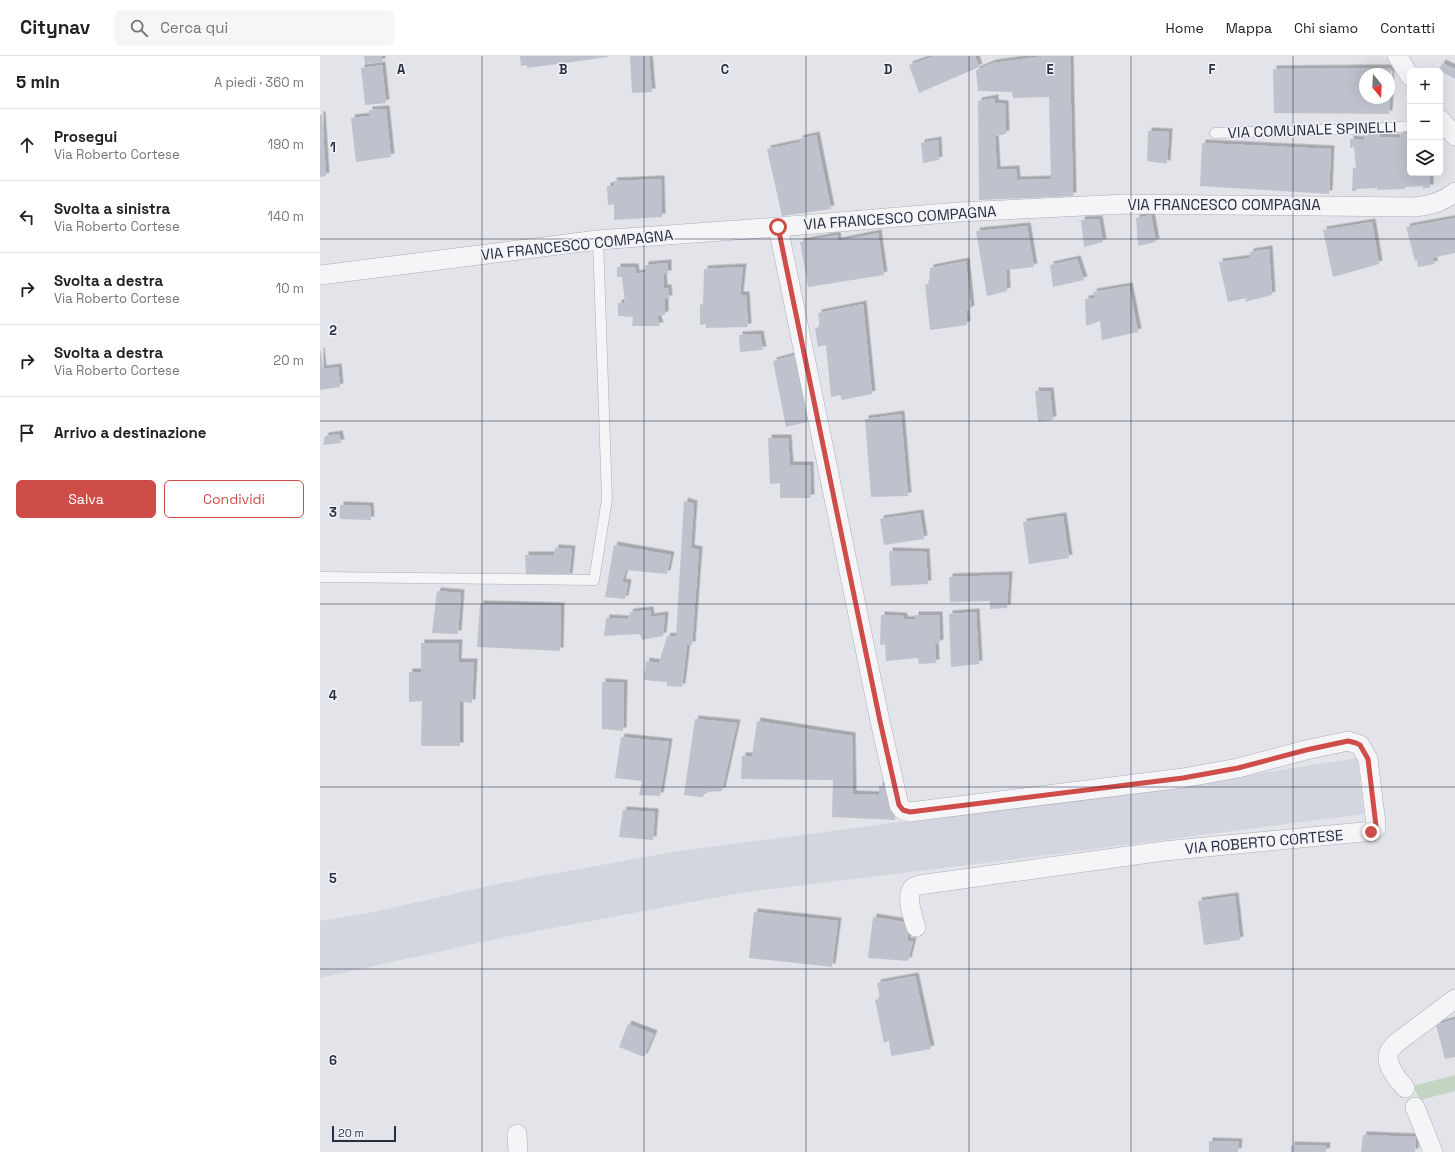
<!DOCTYPE html>
<html lang="it">
<meta charset="utf-8">
<style>
:root{--surface:#fff;--page:#f6f6f6;--text:#202124;--muted:#757577;--line:#e0e0e0;--accent:#cf4d48}
body{margin:0;font-family:"Space Grotesk",sans-serif;background:var(--page);color:var(--text)}
.controls{position:absolute;right:12px;top:12px;display:grid;overflow:hidden;border-radius:6px;box-shadow:0 4px 16px #0002}
.controls button{width:36px;height:36px;display:grid;place-items:center;padding:0;border:0;border-bottom:1px solid var(--line);background:var(--surface);color:var(--text);font:20px sans-serif}
.compass{position:absolute;left:1039px;top:12px;width:36px;height:36px;border-radius:50%;background:var(--surface);box-shadow:0 4px 16px #0002;rotate:162deg}
.scale{position:absolute;left:12px;bottom:10px;width:64px;box-sizing:border-box;padding-left:4px;border:2px solid #2a2e42;border-top:0;font-size:11px;line-height:14px;white-space:nowrap;color:#2a2e42;-webkit-text-stroke:3px #f2f3f8;paint-order:stroke}
.stop{position:absolute;width:12px;height:12px;margin:-9px;border:3px solid #cf4d48;border-radius:50%;background:#fff}
.stop.end{background:#cf4d48;border-color:#fff;box-shadow:0 1px 4px #0008}
.list{margin:0;padding:0;list-style:none}
h2{display:flex;justify-content:space-between;align-items:center;height:52px;margin:0;padding:0 16px;font-size:17px}
h2 small{font-size:13px;font-weight:400;color:var(--muted)}
.list li{display:grid;grid-template-columns:26px 1fr auto;gap:12px;align-items:center;box-sizing:border-box;height:72px;padding:0 16px;border-top:1px solid var(--line)}
.list b{display:block;font-size:15px;white-space:nowrap}
.list p{margin:0;font-size:13px;white-space:nowrap;color:var(--muted)}
.list em{font-size:13px;font-style:normal;color:var(--muted)}
.actions{display:flex;gap:8px;padding:12px 16px}
.actions a{flex:1;padding:9px 0;border:1px solid var(--accent);border-radius:6px;text-align:center;font-size:14px;color:var(--accent)}
.actions .main{background:var(--accent);color:#fff}
.icon{flex:none;width:22px;height:22px;fill:none;stroke:currentColor;stroke-width:2;stroke-linecap:round;stroke-linejoin:round}
.map{position:relative;flex:none;width:1135px;height:1096px;overflow:hidden}
header{display:flex;align-items:center;gap:24px;box-sizing:border-box;height:56px;padding:0 20px;background:var(--surface);border-bottom:1px solid var(--line)}
header strong{font-size:19px}
nav{display:flex;gap:22px;margin-inline-start:auto;font-size:14px}
.search{width:280px;height:36px;background:var(--page);display:flex;align-items:center;gap:10px;box-sizing:border-box;padding:0 14px;border-radius:6px;color:var(--muted);font-size:15px}
main{display:flex}
aside{flex:1;background:var(--surface)}
.map>svg:first-child{display:block}
</style>
<header>
<strong>Citynav</strong>
<div class="search"><svg class="icon" aria-label="search" viewBox="0 0 24 24"><circle cx="10" cy="10" r="6"/><path d="M15 15l6 6"/></svg>Cerca qui</div>
<nav><a>Home</a><a>Mappa</a><a>Chi siamo</a><a>Contatti</a></nav>
</header>
<main>
<aside>
<h2>5 min<small>A piedi · 360 m</small></h2>
<ul class="list">
<li><svg class="icon" aria-label="ahead" viewBox="0 0 24 24"><path d="M12 20V5M6 11l6-6 6 6"/></svg><div><b>Prosegui</b><p>Via Roberto Cortese</p></div><em>190 m</em></li>
<li><svg class="icon" aria-label="left" viewBox="0 0 24 24"><path d="M17 20v-9H6M10 6l-5 5 5 5"/></svg><div><b>Svolta a sinistra</b><p>Via Roberto Cortese</p></div><em>140 m</em></li>
<li><svg class="icon" aria-label="right" viewBox="0 0 24 24"><path d="M7 20v-9h11M14 6l5 5-5 5"/></svg><div><b>Svolta a destra</b><p>Via Roberto Cortese</p></div><em>10 m</em></li>
<li><svg class="icon" aria-label="right" viewBox="0 0 24 24"><path d="M7 20v-9h11M14 6l5 5-5 5"/></svg><div><b>Svolta a destra</b><p>Via Roberto Cortese</p></div><em>20 m</em></li>
<li><svg class="icon" aria-label="arrive" viewBox="0 0 24 24"><path d="M6 21V4h12l-3 4 3 4H6"/></svg><div><b>Arrivo a destinazione</b></div></li>
</ul>
<div class="actions"><a class="main">Salva</a><a>Condividi</a></div>
</aside>
<div class="map">
<svg width="1135" height="1096" viewBox="0 0 1135 1096">
<defs>
<filter id="shadow"><feDropShadow dx="3.5" dy="-3.5" stdDeviation="0" flood-color="#0004"/></filter>
</defs>
<rect width="100%" height="100%" fill="#e2e4ea"/>
<!-- built -->
<polygon fill="#d4d6df" points="1037,702 1044,758 689,804 420,837 185,881 0,922 0,865 54,856 182,827 352,796 884,726"/>
<!-- green -->
<polygon fill="#c4d4c3" points="1135,1019 1135,1035 1100,1044 1093,1030"/>
<!-- building -->
<g fill="#bfc2cd" filter="url(#shadow)">
<polygon points="44,0 62,0 62,6 45,8"/>
<polygon points="200,0 288,0 288,1 207,12 207,9 201,10"/>
<polygon points="310,0 329,0 332,36 312,37"/>
<polygon points="614,0 655,0 659,11 599,37 589,9"/>
<polygon points="724,0 750,0 753,140 659,144 658,45 675,42 675,47 685,48 686,78 675,80 677,114 696,113 697,124 731,123 729,41 693,42 692,36 658,35 656,14 673,7"/>
<polygon points="1122,7 1135,13 1135,23 1119,14"/>
<polygon points="62,9 66,47 45,49 41,12"/>
<polygon points="1071,12 1070,33 1069,33 1069,18 1045,18 1045,42 1070,42 1069,58 954,57 953,13"/>
<polygon points="66,53 71,101 36,106 31,62 49,60 49,54"/>
<polygon points="0,59 2,59 6,120 0,121"/>
<polygon points="828,75 849,76 847,108 827,105"/>
<polygon points="1081,77 1090,77 1090,117 1110,117 1110,132 1103,132 1103,130 1085,131 1085,133 1057,134 1057,132 1037,133 1037,135 1032,135 1033,111 1036,113 1034,91 1030,92 1030,83 1044,84 1044,80 1059,78 1060,81 1080,82"/>
<polygon points="496,79 511,153 462,160 447,93 480,86 479,83"/>
<polygon points="618,84 619,104 603,107 601,87"/>
<polygon points="882,87 1011,93 1009,138 880,130"/>
<polygon points="341,123 342,161 294,164 294,148 288,149 287,130 294,130 293,125"/>
<polygon points="831,159 836,186 818,190 816,162"/>
<polygon points="1135,162 1135,197 1112,202 1115,208 1098,211 1097,204 1095,205 1086,171"/>
<polygon points="779,163 783,186 764,191 761,164"/>
<polygon points="1052,166 1059,208 1013,221 1003,174"/>
<polygon points="707,170 714,211 686,214 687,235 667,240 656,175"/>
<polygon points="558,177 564,219 488,231 480,186 517,179 518,185"/>
<polygon points="949,193 952,239 925,246 927,242 908,246 899,206 929,202 930,196"/>
<polygon points="757,203 764,224 733,231 730,209"/>
<polygon points="646,205 651,253 646,255 647,269 610,274 605,228 609,229 610,212"/>
<polygon points="348,207 348,218 343,218 344,232 348,232 349,243 345,243 345,259 337,260 340,270 312,270 313,261 298,260 298,247 305,247 302,221 297,221 297,211 315,211 316,218 325,216 325,209"/>
<polygon points="423,211 420,239 426,239 428,271 386,272 386,268 380,269 380,249 383,248 384,213"/>
<polygon points="809,230 818,276 782,284 780,265 766,270 765,243 775,242 773,236"/>
<polygon points="543,248 552,338 522,344 520,339 511,341 506,289 498,291 495,272 500,271 498,257"/>
<polygon points="440,278 443,294 420,296 419,279"/>
<polygon points="0,295 1,295 3,313 18,311 20,331 0,334"/>
<polygon points="475,299 487,366 466,371 453,305"/>
<polygon points="715,335 730,335 733,364 718,366"/>
<polygon points="581,358 588,440 551,441 545,363"/>
<polygon points="19,378 21,387 3,389 5,380"/>
<polygon points="448,382 468,382 470,409 490,409 491,442 460,442 460,427 450,428"/>
<polygon points="364,445 374,448 371,492 379,494 372,589 367,589 362,631 347,630 347,626 324,624 326,605 339,607 347,580 356,581"/>
<polygon points="20,449 50,450 51,464 20,463"/>
<polygon points="600,457 604,483 564,489 560,463"/>
<polygon points="743,460 749,502 709,508 703,466"/>
<polygon points="294,489 351,499 347,518 306,514 302,526 308,527 305,543 285,541"/>
<polygon points="235,492 252,493 249,521 206,519 205,499 234,499"/>
<polygon points="569,495 606,496 608,528 571,530"/>
<polygon points="689,519 687,552 670,553 670,545 630,546 629,521"/>
<polygon points="117,535 141,537 138,578 112,577"/>
<polygon points="160,548 241,550 240,595 157,591"/>
<polygon points="330,554 331,561 345,559 343,580 322,584 320,578 284,580 286,562 308,563 310,556"/>
<polygon points="656,556 659,608 631,611 629,558"/>
<polygon points="561,559 583,560 585,564 595,563 595,559 619,559 620,587 615,588 616,607 599,608 598,602 566,605 565,588 560,589"/>
<polygon points="101,587 139,587 138,606 154,606 152,647 140,645 140,690 101,690 102,645 89,646 89,616 101,616"/>
<polygon points="282,626 304,627 303,675 282,673"/>
<polygon points="375,663 417,667 402,735 385,736 383,741 364,739"/>
<polygon points="437,665 532,680 533,738 559,739 559,730 570,729 575,764 512,761 513,724 421,723 422,700 432,700"/>
<polygon points="301,681 349,686 340,740 319,739 322,725 295,722"/>
<polygon points="303,754 335,756 333,784 299,781"/>
<polygon points="915,840 920,884 884,889 878,845"/>
<polygon points="434,856 518,865 512,911 429,902"/>
<polygon points="553,861 590,867 587,885 593,885 588,905 548,902"/>
<polygon points="595,920 611,993 571,1000 569,985 564,987 555,944 560,942 557,927"/>
<polygon points="1135,963 1135,1001 1125,1003 1116,969"/>
<polygon points="308,968 334,978 324,1001 299,991"/>
<polygon points="1043,1079 1096,1081 1095,1096 1041,1096"/>
<polygon points="889,1085 919,1086 918,1096 889,1096"/>
<polygon points="971,1089 1007,1090 1006,1096 971,1096"/>
</g>
<g fill="none" stroke-linecap="round" stroke-linejoin="round">
<defs>
<g id="lane">
<polyline points="895,77 1067,72 1090,70"/>
<polyline points="0,521 274,524 287,443 278,184"/>
</g>
<g id="street">
<polyline points="1077,0 1090,20"/>
<polyline points="1120,63 1135,80"/>
<path d="M458 171 560 665 579 749 583 754 590 756 863 722 918 712 986 694 1028 685 1040 689 1048 703 1056 768V772L1053 775 844 795 599 829C597 830 594 830 593 832 585 839 593 862 596 871"/>
<path d="M0 219 278 184 458 171 639 156 805 148 1095 151C1111 149 1123 146 1135 136"/>
<path d="M1085 1032C1078 1023 1064 1009 1069 996 1070 993 1073 991 1075 988L1135 943"/>
<polyline points="1095,1051 1113,1096"/>
<polyline points="197,1078 198,1096"/>
</g>
</defs>
<!-- lane casing -->
<use href="#lane" stroke="#abadb8" stroke-width="11"/>
<!-- street casing -->
<use href="#street" stroke="#abadb8" stroke-width="20"/>
<!-- lane -->
<use href="#lane" stroke="#f5f5f8" stroke-width="10"/>
<!-- street -->
<use href="#street" stroke="#f5f5f8" stroke-width="19"/>
</g>
<g fill="none" stroke-linecap="round" stroke-linejoin="round">
<!-- route -->
<polyline stroke="#cf4d48" stroke-width="5" points="458,171 560,665 579,749 583,754 590,756 863,722 918,712 986,694 1028,685 1036,687 1040,689 1048,703 1056,770 1055,774 1051,776"/>
</g>
<!-- grid -->
<path fill="none" stroke="#2a2e42" stroke-width="1" stroke-opacity="0.55" d="M162 0V1096M324 0V1096M486 0V1096M649 0V1096M811 0V1096M973 0V1096M0 183H1135M0 365H1135M0 548H1135M0 731H1135M0 913H1135"/>
<g text-anchor="middle" stroke-width="3" stroke-linejoin="round" paint-order="stroke">
<!-- street labels -->
<g font-size="15" fill="#2a2e42" stroke="#f2f3f8">
<text transform="translate(992 74) rotate(-2)" y="5">VIA COMUNALE SPINELLI</text>
<text x="904" y="154">VIA FRANCESCO COMPAGNA</text>
<text transform="translate(580 162) rotate(-4)" y="5">VIA FRANCESCO COMPAGNA</text>
<text transform="translate(257 189) rotate(-6)" y="5">VIA FRANCESCO COMPAGNA</text>
<text transform="translate(944 786) rotate(-5)" y="5">VIA ROBERTO CORTESE</text>
</g>
</g>
<g font-size="13" text-anchor="middle" font-weight="bold" fill="#2a2e42" stroke="#f2f3f8" stroke-width="3" stroke-linejoin="round" paint-order="stroke">
<text x="81" y="18">A</text>
<text x="243" y="18">B</text>
<text x="405" y="18">C</text>
<text x="568" y="18">D</text>
<text x="730" y="18">E</text>
<text x="892" y="18">F</text>
<text x="13" y="96">1</text>
<text x="13" y="279">2</text>
<text x="13" y="461">3</text>
<text x="13" y="644">4</text>
<text x="13" y="827">5</text>
<text x="13" y="1009">6</text>
</g>
</svg>
<div class="controls">
<button>+</button>
<button>−</button>
<button><svg class="icon" aria-label="layers" viewBox="0 0 24 24"><path d="M12 4l9 5-9 5-9-5zM3 14l9 5 9-5"/></svg></button>
</div>
<svg class="compass" viewBox="-18 -18 36 36"><path d="M0-13l5 13h-10z" fill="#e53935"/><path d="M0 13l5-13h-10z" fill="#757577"/></svg>
<div class="scale">20 m</div>
<div class="stop" style="left:458px;top:171px"></div>
<div class="stop end" style="left:1051px;top:776px"></div>
</div>
</main>
